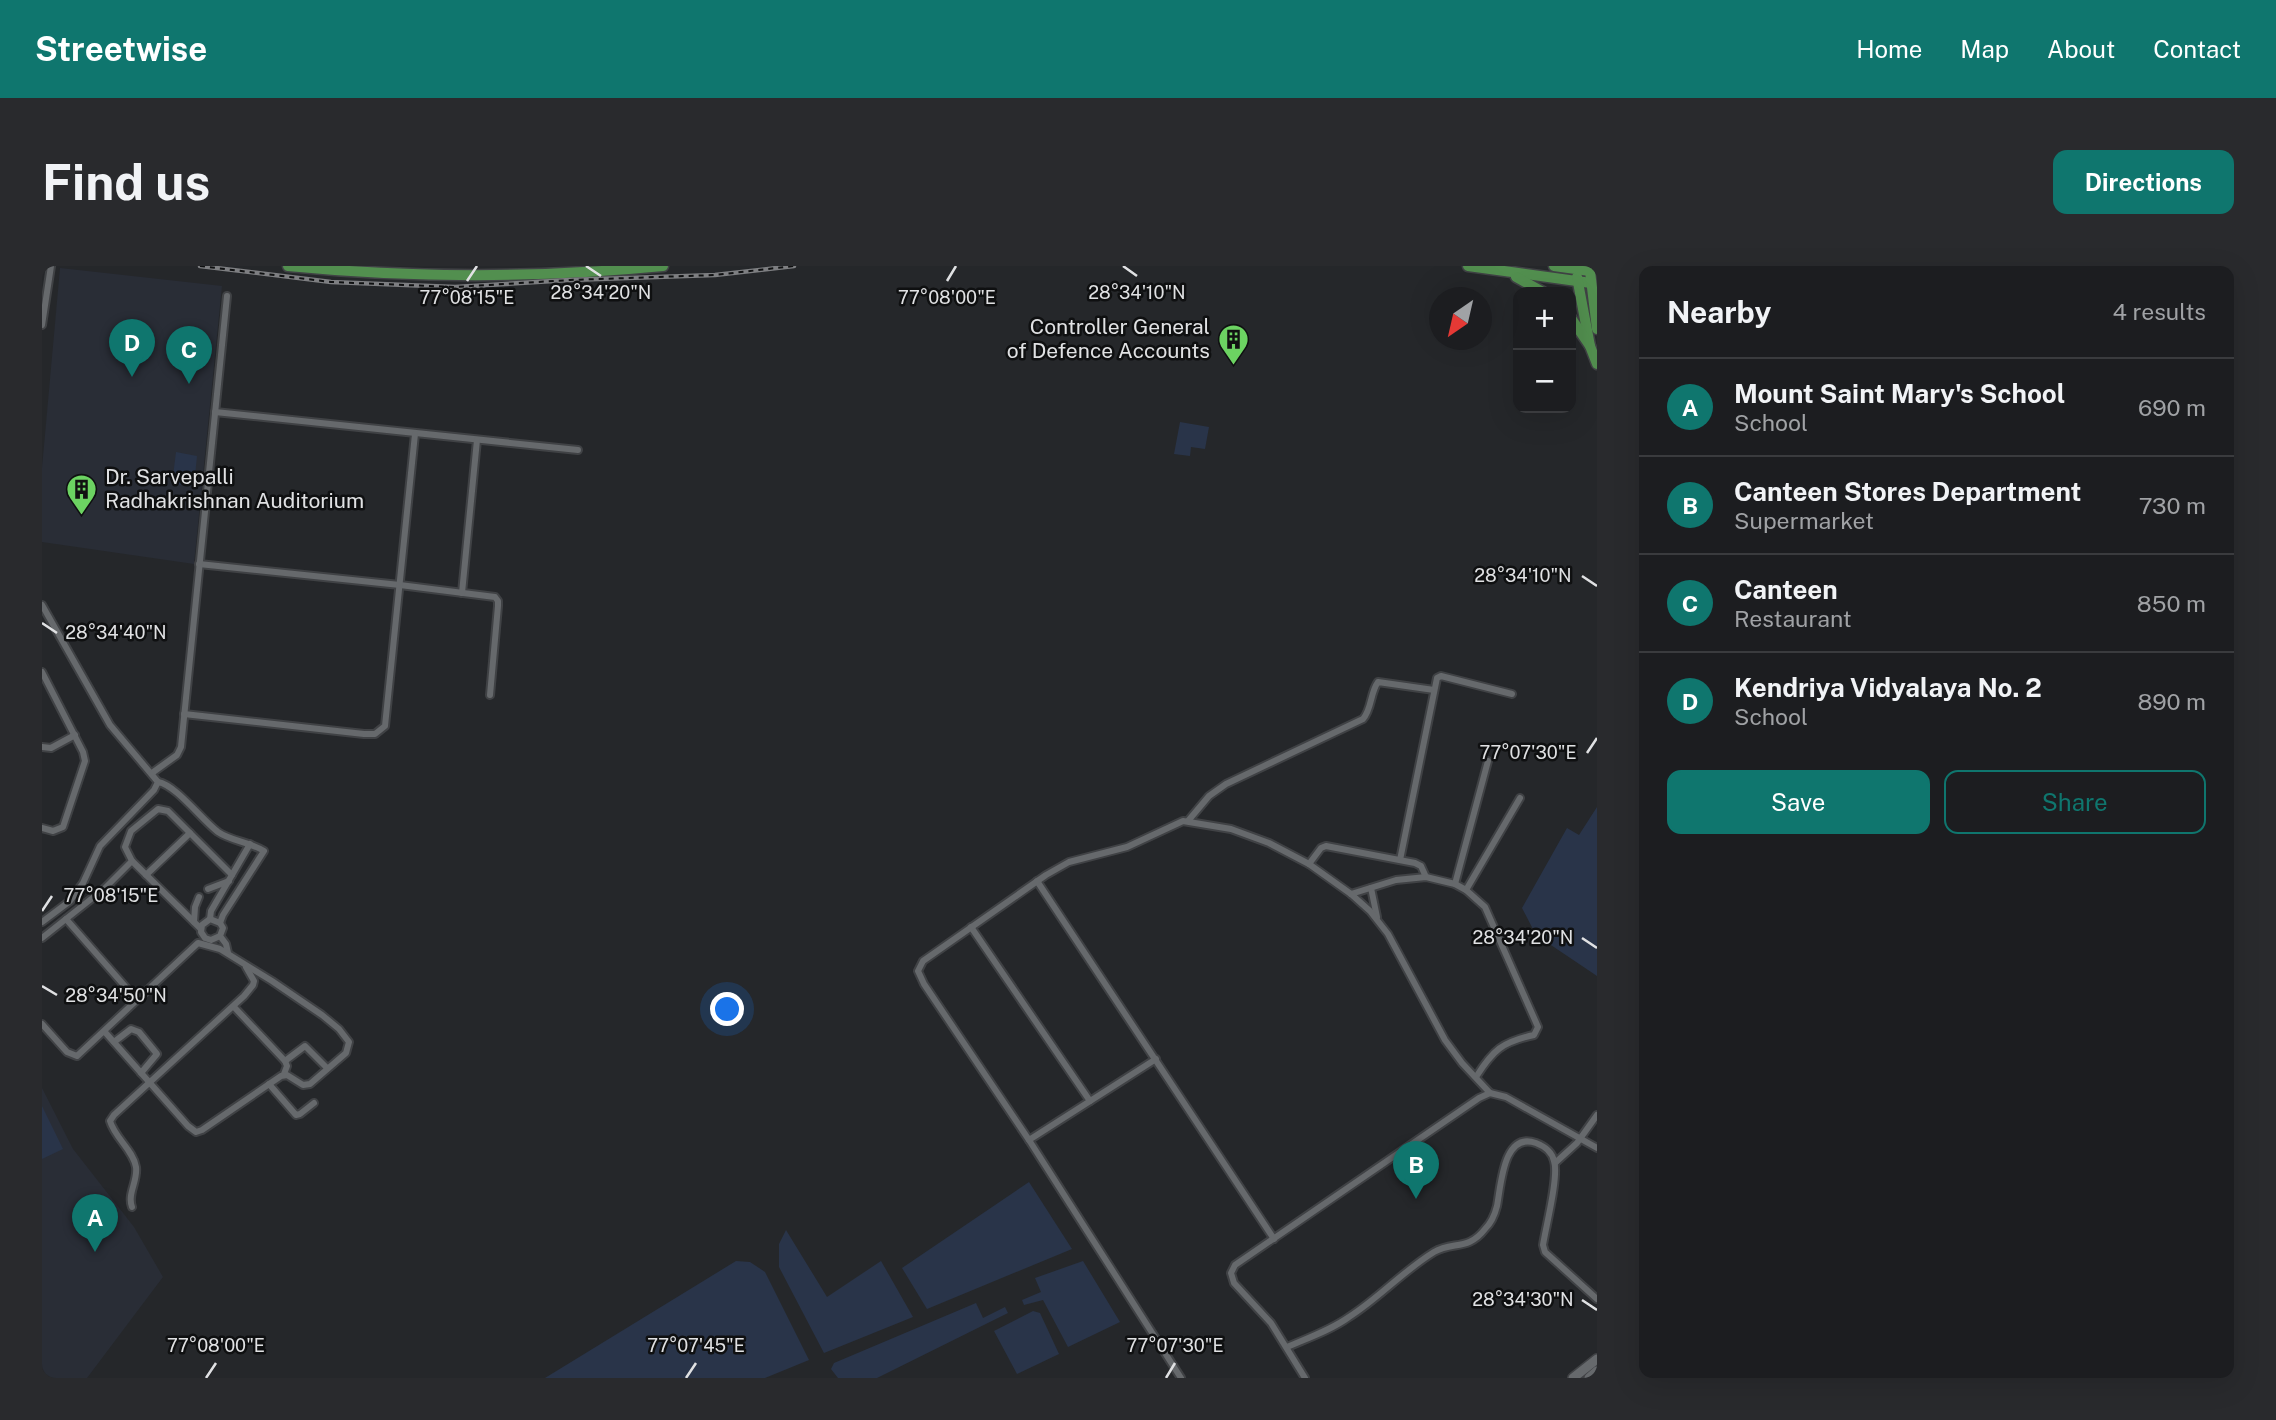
<!DOCTYPE html>
<meta charset="utf-8">
<style>
:root{--surface:#1c1d20;--page:#292a2d;--text:#f1f3f6;--muted:#a0a2a5;--line:#3a3b3e;--accent:#0f766e}
body{margin:0;font-family:"Public Sans",sans-serif;background:var(--page);color:var(--text)}
.controls{position:absolute;right:21px;top:21px;display:grid;overflow:hidden;border-radius:14px;box-shadow:0 7px 28px #0002}
.controls button{width:63px;height:63px;display:grid;place-items:center;padding:0;border:0;border-bottom:2px solid var(--line);background:var(--surface);color:var(--text);font:35px sans-serif}
.compass{position:absolute;left:1387px;top:21px;width:63px;height:63px;border-radius:50%;background:var(--surface);box-shadow:0 7px 28px #0002;rotate:214deg}
.you{position:absolute;left:686px;top:744px;width:24px;height:24px;margin:-18px;border:5px solid #fff;border-radius:50%;background:#1a73e8;box-shadow:0 0 0 10px #1a73e833}
.badge{display:grid;place-items:center;width:46px;height:46px;border-radius:50%;background:var(--accent);color:#fff;font-size:23px;font-weight:700}
.pin{position:absolute;translate:-50% -58px;filter:drop-shadow(0 2px 4px #0008)}
.pin::after{content:'';position:absolute;top:37px;width:24px;height:21px;background:inherit;clip-path:polygon(0 0,100% 0,50% 100%)}
.list{margin:0;padding:0;list-style:none}
h2{display:flex;justify-content:space-between;align-items:center;height:91px;margin:0;padding:0 28px;font-size:30px}
h2 small{font-size:23px;font-weight:400;color:var(--muted)}
.list li{display:grid;grid-template-columns:46px 1fr auto;gap:21px;align-items:center;box-sizing:border-box;height:98px;padding:0 28px;border-top:2px solid var(--line)}
.list b{display:block;font-size:26px;white-space:nowrap}
.list p{margin:0;font-size:23px;white-space:nowrap;color:var(--muted)}
.list em{font-size:23px;font-style:normal;color:var(--muted)}
.actions{display:flex;gap:14px;padding:21px 28px}
.actions a{flex:1;padding:16px 0;border:2px solid var(--accent);border-radius:14px;text-align:center;font-size:24px;color:var(--accent)}
.actions .main{background:var(--accent);color:#fff}
.map{position:relative;flex:none;width:1555px;height:1112px;overflow:hidden;border-radius:14px}
header{display:flex;align-items:center;gap:42px;box-sizing:border-box;height:98px;padding:0 35px;background:var(--accent);color:#fff}
header strong{font-size:33px}
nav{display:flex;gap:38px;margin-inline-start:auto;font-size:24px}
.intro{display:flex;align-items:center;justify-content:space-between;box-sizing:border-box;height:168px;padding:0 42px}
h1{margin:0;font-size:49px}
.button{padding:18px 32px;border-radius:14px;background:var(--accent);color:#fff;font-size:24px;font-weight:700}
main{display:flex;gap:42px;padding:0 42px}
aside{flex:1;background:var(--surface);border-radius:14px;box-shadow:0 7px 28px #0002}
.map>svg:first-child{display:block}
</style>
<header>
<strong>Streetwise</strong>
<nav><a>Home</a><a>Map</a><a>About</a><a>Contact</a></nav>
</header>
<div class="intro"><h1>Find us</h1><a class="button">Directions</a></div>
<main>
<div class="map">
<svg width="1555" height="1112" viewBox="0 0 1555 1112">
<rect width="100%" height="100%" fill="#25272a"/>
<!-- built -->
<g fill="#292d36">
<polygon points="18,2 180,20 152,298 0,276 0,202"/>
<polygon points="0,822 31,883 92,961 121,1011 45,1112 0,1112"/>
</g>
<!-- green -->
<g fill="#293449">
<polygon points="1138,156 1167,161 1163,183 1149,181 1148,190 1132,188"/>
<polygon points="134,186 155,190 152,220 130,218"/>
<polygon points="1555,541 1555,710 1494,669 1480,642 1525,562 1537,569"/>
<polygon points="0,840 21,883 0,893"/>
<polygon points="987,916 1030,983 885,1043 860,1002"/>
<polygon points="744,964 785,1031 839,995 871,1051 782,1087 737,1001 737,978"/>
<polygon points="694,995 708,996 723,1006 767,1094 723,1112 503,1112"/>
<polygon points="1041,995 1078,1056 1026,1081 1001,1034 982,1039 980,1034 999,1026 993,1012"/>
<polygon points="934,1037 941,1052 963,1041 966,1047 835,1112 796,1112 789,1103 792,1097"/>
<polygon points="991,1045 998,1047 1017,1088 975,1108 952,1065"/>
</g>
<g fill="none" stroke-linecap="round" stroke-linejoin="round">
<defs>
<g id="street">
<polyline points="0,59 9,0"/>
<polyline points="173,146 536,184"/>
<polyline points="157,298 358,319 453,331 456,335 456,340 448,429"/>
<polyline points="420,327 435,174"/>
<polyline points="0,339 68,459 116,516 112,524 58,580 41,617 28,635 0,656"/>
<polyline points="0,406 41,486 43,495 21,561 11,565 0,562"/>
<polyline points="142,448 322,468 333,468 343,460 373,168"/>
<polyline points="0,481 9,482 33,469"/>
<polyline points="110,507 135,489 139,481 185,30"/>
<path d="M116 516C134 519 159 553 176 566 189 575 208 576 222 585L181 649 178 657"/>
<path d="M1146 555 1167 530 1184 518 1321 453C1330 443 1328 427 1336 416L1392 424"/>
<polyline points="1358,594 1395,412 1399,410 1470,428"/>
<polyline points="90,595 159,663"/>
<polyline points="1267,598 1279,582 1284,580 1373,597 1379,600 1384,611"/>
<polyline points="104,609 148,567"/>
<polyline points="995,615 1232,973"/>
<polyline points="1413,618 1446,495"/>
<polyline points="1329,622 1335,651"/>
<polyline points="166,623 187,615"/>
<polyline points="1424,624 1478,532"/>
<path d="M1309 628 1354 614 1384 611 1413 618 1424 624 1443 641 1496 761 1492 769C1460 776 1451 784 1434 811"/>
<polyline points="24,653 95,734"/>
<polyline points="168,653 169,645 208,578"/>
<polyline points="152,656 153,641 157,631"/>
<polyline points="929,661 1048,835"/>
<polyline points="178,670 169,674 163,672 159,666 160,659 168,653 178,657 181,662 178,670 184,678 186,687"/>
<polyline points="0,672 63,622 90,595 83,581 89,565 116,543 126,545 190,609"/>
<polyline points="192,741 243,795 245,800 242,808"/>
<polyline points="0,758 25,786 35,790 156,677 178,683 230,715 280,749 297,763 307,776 304,787 268,818 261,819 245,809 239,810 160,864 154,866 146,860 62,765"/>
<polyline points="72,776 89,763 97,766 115,788 99,807"/>
<polyline points="243,795 263,780 285,802"/>
<polyline points="227,818 254,849 258,848 272,837"/>
<polyline points="987,874 1114,793"/>
<polyline points="1513,897 1535,877 1555,849"/>
<path d="M90 941C85 928 96 915 94 901 91 884 73 872 68 855L72 849 202 730 211 719 212 715 204 701"/>
<path d="M1245 1081C1266 1072 1289 1064 1307 1051 1337 1032 1361 1005 1392 986 1411 975 1426 985 1443 963 1449 957 1453 948 1455 940 1459 920 1461 865 1494 877 1502 880 1510 886 1512 895 1517 910 1504 960 1501 979L1503 986 1555 1033"/>
<polyline points="1139,1112 987,874 882,718 876,705 881,695 1004,609 1027,596 1085,581 1141,555 1189,563 1227,577 1267,598 1309,628 1328,645 1346,668 1403,774 1420,797 1448,827"/>
<polyline points="1263,1112 1229,1057 1192,1017 1189,1007 1193,999 1437,832 1448,827 1464,831 1555,882"/>
</g>
<g id="secondary">
<polyline points="1531,1112 1555,1093"/>
<polyline points="1547,1112 1555,1105"/>
</g>
<g id="primary">
<path d="M246 0C369 12 498 12 621 0"/>
<polyline points="1426,0 1549,17"/>
<polyline points="1512,0 1548,5 1555,63"/>
<polyline points="1474,11 1501,26"/>
<polyline points="1535,11 1548,80"/>
<polyline points="1529,52 1548,80 1555,98"/>
</g>
</defs>
<!-- street casing -->
<use href="#street" stroke="#404245" stroke-width="10"/>
<!-- secondary casing -->
<use href="#secondary" stroke="#404245" stroke-width="12"/>
<!-- primary casing -->
<use href="#primary" stroke="#404245" stroke-width="13"/>
<!-- street -->
<use href="#street" stroke="#66696c" stroke-width="6"/>
<!-- secondary -->
<use href="#secondary" stroke="#66696c" stroke-width="9"/>
<!-- primary -->
<use href="#primary" stroke="#528f4f" stroke-width="10"/>
<defs>
<polyline id="rail" points="158,0 289,16 413,21 528,14 673,9 752,0"/>
</defs>
<!-- rail casing -->
<use href="#rail" stroke="#7d7e81" stroke-width="4.5"/>
<!-- rail -->
<use href="#rail" stroke="#0f1011" stroke-width="2" stroke-dasharray="5" stroke-linecap="butt"/>
</g>
<!-- ticks -->
<path fill="none" stroke="#e0e1e3" stroke-width="2.5" d="M544 0 559 10M1081 0 1095 10M425 15 435 0M905 15 914 0M1540 310 1555 320M0 357 15 367M1545 487 1555 472M0 645 10 630M1540 672 1555 682M0 720 15 729M1540 1034 1555 1044M164 1112 174 1097M644 1112 654 1097M1124 1112 1133 1097"/>
<!-- icons -->
<defs>
<symbol id="building-pin" viewBox="-11 -11 22 30"><path d="M0 17L-7.5 6A9.5 9.5 0 1 1 7.5 6Z" fill="#6cd362" stroke="#0f1011"/><path d="M-4-6H4V6H1V3H-1V6H-4ZM-2.5-4.3h1.7v1.8h-1.7ZM.8-4.3h1.7v1.8H.8ZM-2.5-1h1.7V.8h-1.7ZM.8-1h1.7V.8H.8Z" fill="#111"/></symbol>
</defs>
<g fill-rule="evenodd">
<use href="#building-pin" x="1174" y="56" width="35" height="47"/>
<use href="#building-pin" x="22" y="206" width="35" height="47"/>
</g>
<g text-anchor="middle" stroke-width="5" stroke-linejoin="round" paint-order="stroke">
<!-- poi labels -->
<g font-size="21" fill="#e0e1e3" stroke="#0f1011" text-anchor="end">
<text x="1168" y="68">Controller General<tspan x="1168" dy="24">of Defence Accounts</tspan></text>
<text x="63" y="218" text-anchor="start">Dr. Sarvepalli<tspan x="63" dy="24">Radhakrishnan Auditorium</tspan></text>
</g>
</g>
<g font-size="18" text-anchor="middle" fill="#e0e1e3" stroke="#0f1011" stroke-width="5" stroke-linejoin="round" paint-order="stroke">
<text x="559" y="33">28°34'20"N</text>
<text x="1095" y="33">28°34'10"N</text>
<text x="425" y="38">77°08'15"E</text>
<text x="905" y="38">77°08'00"E</text>
<text x="1481" y="316">28°34'10"N</text>
<text x="74" y="373">28°34'40"N</text>
<text x="1486" y="493">77°07'30"E</text>
<text x="69" y="636">77°08'15"E</text>
<text x="1481" y="678">28°34'20"N</text>
<text x="74" y="736">28°34'50"N</text>
<text x="1481" y="1040">28°34'30"N</text>
<text x="174" y="1086">77°08'00"E</text>
<text x="654" y="1086">77°07'45"E</text>
<text x="1133" y="1086">77°07'30"E</text>
</g>
</svg>
<div class="controls">
<button>+</button>
<button>−</button>
</div>
<svg class="compass" viewBox="-18 -18 36 36"><path d="M0-13l5 13h-10z" fill="#e53935"/><path d="M0 13l5-13h-10z" fill="#a0a2a5"/></svg>
<div class="you"></div>
<div class="pin badge" style="left:53px;top:986px">A</div>
<div class="pin badge" style="left:1374px;top:933px">B</div>
<div class="pin badge" style="left:147px;top:118px">C</div>
<div class="pin badge" style="left:90px;top:111px">D</div>
</div>
<aside>
<h2>Nearby<small>4 results</small></h2>
<ul class="list">
<li><span class="badge">A</span><div><b>Mount Saint Mary's School</b><p>School</p></div><em>690 m</em></li>
<li><span class="badge">B</span><div><b>Canteen Stores Department</b><p>Supermarket</p></div><em>730 m</em></li>
<li><span class="badge">C</span><div><b>Canteen</b><p>Restaurant</p></div><em>850 m</em></li>
<li><span class="badge">D</span><div><b>Kendriya Vidyalaya No. 2</b><p>School</p></div><em>890 m</em></li>
</ul>
<div class="actions"><a class="main">Save</a><a>Share</a></div>
</aside>
</main>
